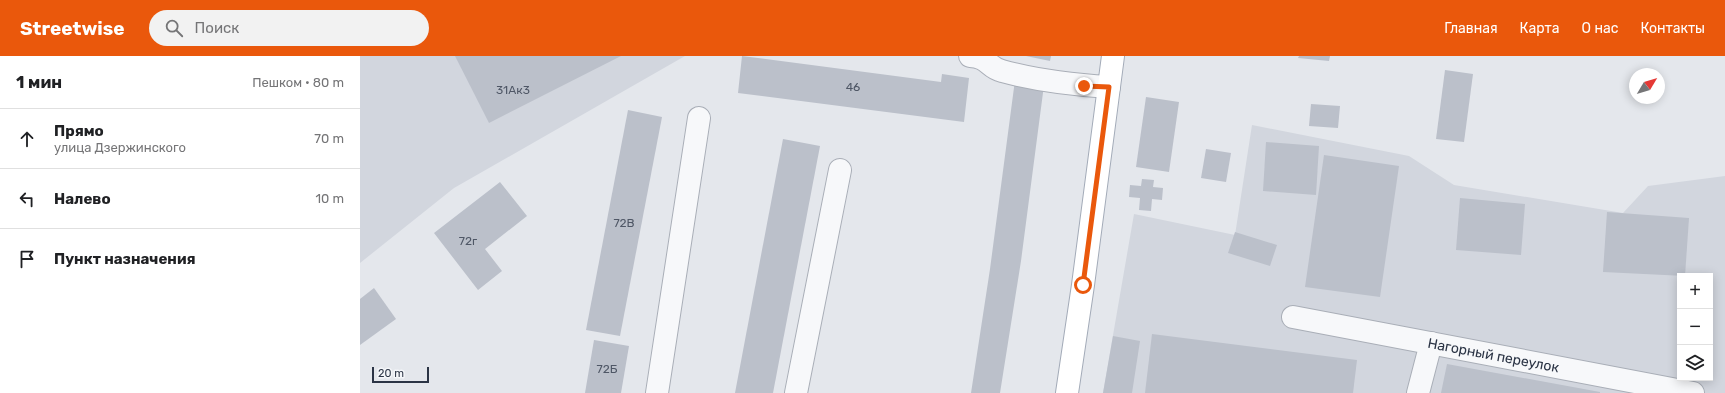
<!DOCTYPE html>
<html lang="ru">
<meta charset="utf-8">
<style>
:root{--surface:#fff;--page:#f2f2f2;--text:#202124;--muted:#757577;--line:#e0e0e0;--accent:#ea580c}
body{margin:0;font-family:Rubik,sans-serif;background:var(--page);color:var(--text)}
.controls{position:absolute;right:12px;bottom:12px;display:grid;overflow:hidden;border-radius:0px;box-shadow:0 2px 10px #0003}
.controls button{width:36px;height:36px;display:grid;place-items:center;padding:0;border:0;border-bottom:1px solid var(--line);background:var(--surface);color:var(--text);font:20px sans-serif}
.compass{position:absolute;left:1269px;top:12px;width:36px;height:36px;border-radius:50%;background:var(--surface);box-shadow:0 2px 10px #0003;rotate:52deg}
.scale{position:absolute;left:12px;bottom:10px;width:57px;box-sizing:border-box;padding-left:4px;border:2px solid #2b3445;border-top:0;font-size:11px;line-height:14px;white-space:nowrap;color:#2b3445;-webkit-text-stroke:3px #f4f6f9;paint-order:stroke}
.stop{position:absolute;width:12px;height:12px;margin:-9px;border:3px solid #ea580c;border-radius:50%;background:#fff}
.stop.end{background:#ea580c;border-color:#fff;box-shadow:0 1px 4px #0008}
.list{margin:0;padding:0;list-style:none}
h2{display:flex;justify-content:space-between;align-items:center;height:52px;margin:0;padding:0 16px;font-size:17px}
h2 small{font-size:13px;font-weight:400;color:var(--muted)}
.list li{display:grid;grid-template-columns:26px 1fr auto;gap:12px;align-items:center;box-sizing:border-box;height:60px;padding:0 16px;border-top:1px solid var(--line)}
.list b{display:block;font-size:15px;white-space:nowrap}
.list p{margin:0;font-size:13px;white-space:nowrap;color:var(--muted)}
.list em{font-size:13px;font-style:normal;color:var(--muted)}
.icon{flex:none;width:22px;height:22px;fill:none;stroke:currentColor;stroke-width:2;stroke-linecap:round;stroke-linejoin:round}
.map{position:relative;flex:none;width:1365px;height:337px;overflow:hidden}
header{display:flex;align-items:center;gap:24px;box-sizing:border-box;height:56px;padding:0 20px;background:var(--accent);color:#fff}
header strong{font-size:19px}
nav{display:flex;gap:22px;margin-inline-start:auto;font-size:14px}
.search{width:280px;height:36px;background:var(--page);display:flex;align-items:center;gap:10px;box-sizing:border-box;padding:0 14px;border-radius:22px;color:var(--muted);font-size:15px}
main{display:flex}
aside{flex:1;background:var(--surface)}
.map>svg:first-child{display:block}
</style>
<header>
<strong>Streetwise</strong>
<div class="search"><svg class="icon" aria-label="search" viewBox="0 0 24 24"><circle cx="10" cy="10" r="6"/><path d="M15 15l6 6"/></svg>Поиск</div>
<nav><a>Главная</a><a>Карта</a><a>О нас</a><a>Контакты</a></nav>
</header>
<main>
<aside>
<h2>1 мин<small>Пешком · 80 m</small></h2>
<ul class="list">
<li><svg class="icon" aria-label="ahead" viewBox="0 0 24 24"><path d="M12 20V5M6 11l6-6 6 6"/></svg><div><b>Прямо</b><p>улица Дзержинского</p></div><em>70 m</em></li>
<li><svg class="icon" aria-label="left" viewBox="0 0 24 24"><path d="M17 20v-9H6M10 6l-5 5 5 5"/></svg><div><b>Налево</b></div><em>10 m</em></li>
<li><svg class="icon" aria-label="arrive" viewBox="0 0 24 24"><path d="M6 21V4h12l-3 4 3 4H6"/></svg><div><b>Пункт назначения</b></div></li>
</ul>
</aside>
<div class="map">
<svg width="1365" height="337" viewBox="0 0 1365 337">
<rect width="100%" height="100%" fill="#e4e7ec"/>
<!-- built -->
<g fill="#d2d6de" fill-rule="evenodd">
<polygon points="0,0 325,0 94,132 0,207"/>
<path d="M892 69 1049 100 1094 129 1263 157 1288 130 1365 120V337H743L774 158 875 179ZM1320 220H1350V322H1320Z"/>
</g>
<!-- building -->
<g fill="#bbc0ca">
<polygon points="95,0 261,0 129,67"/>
<polygon points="382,0 581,26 582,18 609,22 604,66 378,37"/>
<polygon points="666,0 691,0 690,5"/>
<polygon points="939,0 970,0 969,5 938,2"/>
<polygon points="1085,14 1113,18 1104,86 1076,83"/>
<polygon points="655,24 684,29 661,205 640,337 611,337 630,213"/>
<polygon points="786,41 819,46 809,116 776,111"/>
<polygon points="951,48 980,50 978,72 949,70"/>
<polygon points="268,54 302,61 260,280 226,274"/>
<polygon points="423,83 460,90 413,337 375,337"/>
<polygon points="906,86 959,90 956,139 903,135"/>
<polygon points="846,93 871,97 866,126 841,122"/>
<polygon points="964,99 1039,110 1020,241 945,231"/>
<polygon points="782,123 794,124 793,131 803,132 802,144 792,143 791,155 779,154 780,142 769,141 770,129 781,130"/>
<polygon points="140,126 167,160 125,193 142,215 118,234 74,177"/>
<polygon points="1100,142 1165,148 1161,199 1096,194"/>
<polygon points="1247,156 1329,162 1325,220 1243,216"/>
<polygon points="875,176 917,189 910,210 868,197"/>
<polygon points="14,232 36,263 0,289 0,243"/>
<polygon points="792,278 997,304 993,337 785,337"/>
<polygon points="753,280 780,285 772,337 743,337"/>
<polygon points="234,284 269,290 261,337 225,337"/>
<polygon points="1087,308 1240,336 1240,337 1081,337"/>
</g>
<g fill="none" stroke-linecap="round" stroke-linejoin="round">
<defs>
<g id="minor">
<path d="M610 0C629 1 628 12 642 15 675 24 715 29 749 31"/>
<path id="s1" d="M933 261 1333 337"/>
<polyline points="297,337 339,62"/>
<polyline points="436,337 480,114"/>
<polyline points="1058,337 1071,287"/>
</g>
<polyline id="major" points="707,337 723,229 753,0"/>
</defs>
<!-- minor casing -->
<use href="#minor" stroke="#a9aeb7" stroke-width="24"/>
<!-- major casing -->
<use href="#major" stroke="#a3abb8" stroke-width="24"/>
<!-- minor -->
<use href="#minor" stroke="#f7f8fa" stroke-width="22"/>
<!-- major -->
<use href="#major" stroke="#fff" stroke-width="22"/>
</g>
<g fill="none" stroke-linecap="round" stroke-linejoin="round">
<!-- route -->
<polyline stroke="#ea580c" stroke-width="5" points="723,229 749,31 724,30"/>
</g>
<g text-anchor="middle" stroke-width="3" stroke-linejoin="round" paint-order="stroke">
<!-- number labels -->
<g font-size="12" fill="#4f5766">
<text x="493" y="35">46</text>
<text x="153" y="38">31Ак3</text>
<text x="264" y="171">72В</text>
<text x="108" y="189">72г</text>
<text x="247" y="317">72Б</text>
</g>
<!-- street labels -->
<g font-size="14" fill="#2b3445" stroke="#f4f6f9">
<text dy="5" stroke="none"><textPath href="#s1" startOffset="204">Нагорный переулок</textPath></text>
</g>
</g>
</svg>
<div class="controls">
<button>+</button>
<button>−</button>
<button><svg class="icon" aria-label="layers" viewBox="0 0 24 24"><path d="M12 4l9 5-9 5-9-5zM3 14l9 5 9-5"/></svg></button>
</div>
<svg class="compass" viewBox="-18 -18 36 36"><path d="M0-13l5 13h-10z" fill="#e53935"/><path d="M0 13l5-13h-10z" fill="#757577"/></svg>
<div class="scale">20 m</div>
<div class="stop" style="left:723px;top:229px"></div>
<div class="stop end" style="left:724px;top:30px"></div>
</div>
</main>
